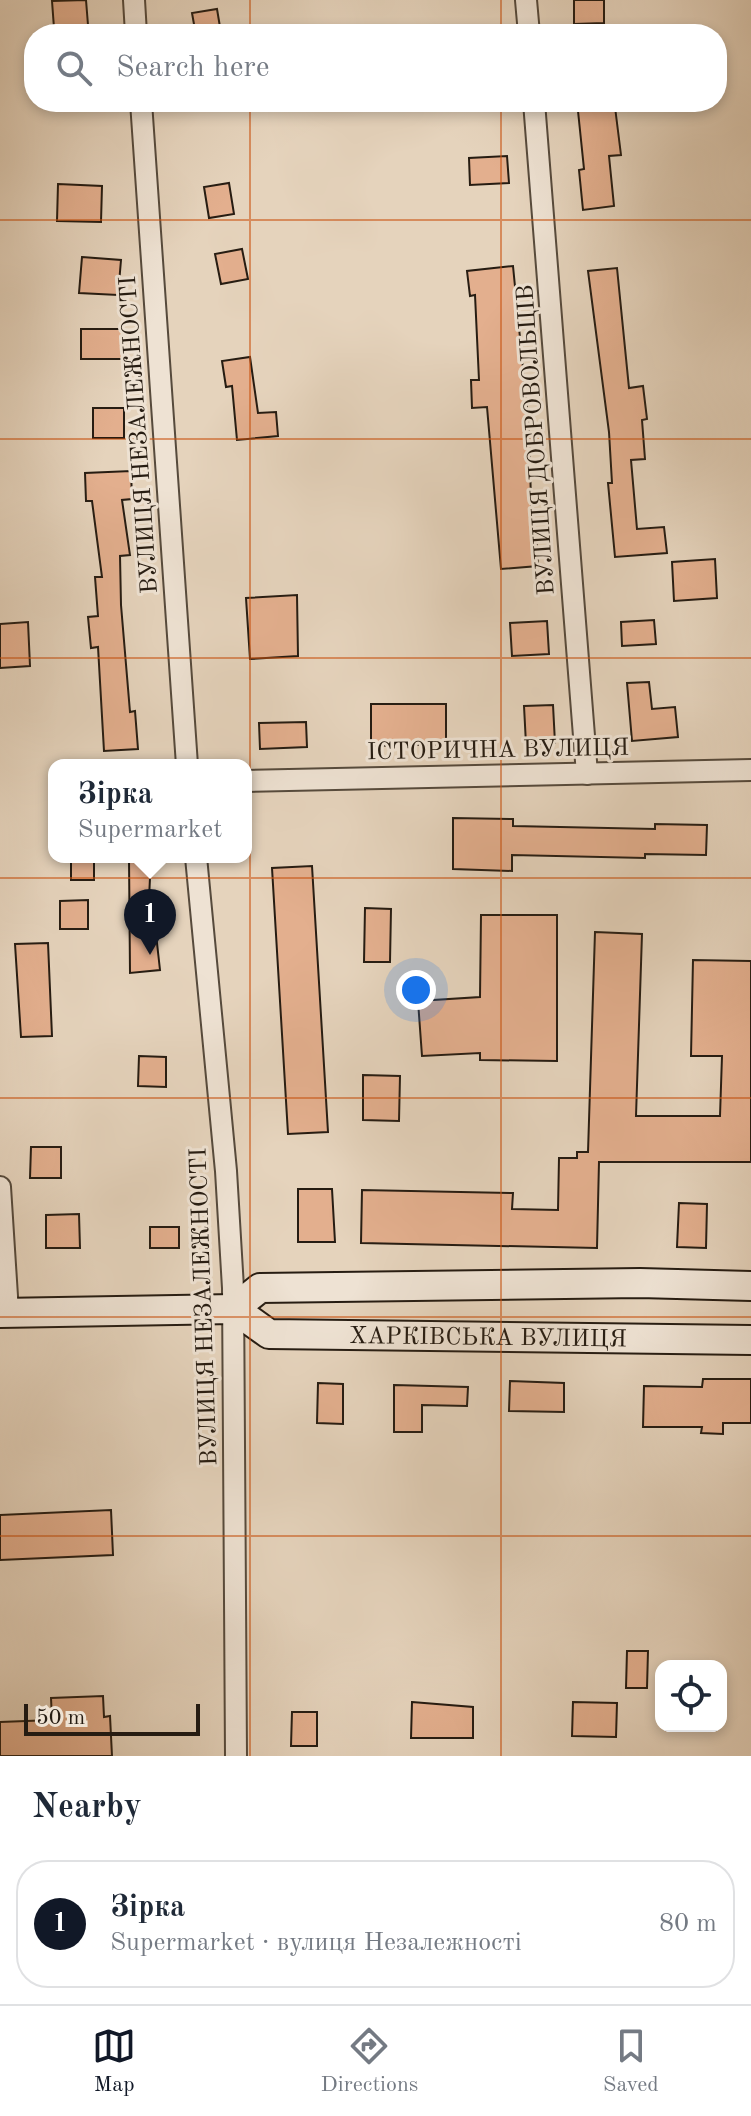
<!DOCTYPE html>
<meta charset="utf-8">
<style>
:root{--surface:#fff;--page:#f6f6f7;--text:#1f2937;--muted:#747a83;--line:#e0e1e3;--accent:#111827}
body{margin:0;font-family:"Old Standard TT",serif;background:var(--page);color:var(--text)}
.controls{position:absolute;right:24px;bottom:24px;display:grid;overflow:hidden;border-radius:16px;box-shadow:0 4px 12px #0003}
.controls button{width:72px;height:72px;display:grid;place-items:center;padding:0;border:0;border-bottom:2px solid var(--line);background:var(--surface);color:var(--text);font:40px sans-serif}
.scale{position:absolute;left:24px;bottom:20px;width:176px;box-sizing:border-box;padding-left:8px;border:4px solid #261c12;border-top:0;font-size:22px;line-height:28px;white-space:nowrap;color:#261c12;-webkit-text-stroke:6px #eee2d3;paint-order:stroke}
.you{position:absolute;left:416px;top:990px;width:28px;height:28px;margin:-20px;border:6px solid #fff;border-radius:50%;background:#1a73e8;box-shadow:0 0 0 12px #1a73e833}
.badge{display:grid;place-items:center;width:52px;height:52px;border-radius:50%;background:var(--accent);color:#fff;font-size:26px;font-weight:700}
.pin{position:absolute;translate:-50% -66px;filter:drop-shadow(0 2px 4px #0008)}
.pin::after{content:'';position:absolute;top:42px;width:28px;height:24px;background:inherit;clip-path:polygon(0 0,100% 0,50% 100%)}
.popup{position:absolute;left:48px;top:759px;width:204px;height:104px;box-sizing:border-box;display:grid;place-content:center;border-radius:16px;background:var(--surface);filter:drop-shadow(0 2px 6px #0005);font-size:26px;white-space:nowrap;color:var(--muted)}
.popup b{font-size:30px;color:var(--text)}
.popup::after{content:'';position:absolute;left:50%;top:100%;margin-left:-16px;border:16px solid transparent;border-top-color:var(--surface)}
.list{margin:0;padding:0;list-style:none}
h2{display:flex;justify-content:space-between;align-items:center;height:104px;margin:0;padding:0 32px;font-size:34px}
h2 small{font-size:26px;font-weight:400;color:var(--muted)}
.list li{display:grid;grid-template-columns:52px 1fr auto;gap:24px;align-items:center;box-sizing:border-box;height:128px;margin:0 16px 16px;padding:0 16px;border:2px solid var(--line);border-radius:32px}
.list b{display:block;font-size:30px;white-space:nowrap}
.list p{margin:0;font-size:26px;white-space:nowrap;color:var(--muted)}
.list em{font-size:26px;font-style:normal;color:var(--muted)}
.icon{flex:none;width:44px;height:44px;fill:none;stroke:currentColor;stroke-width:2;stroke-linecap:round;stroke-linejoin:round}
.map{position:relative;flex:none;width:751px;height:1756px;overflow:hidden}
.search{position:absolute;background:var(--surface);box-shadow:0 4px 12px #0003;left:24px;right:24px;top:24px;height:88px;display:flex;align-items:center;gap:20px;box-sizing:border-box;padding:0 28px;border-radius:32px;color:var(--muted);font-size:30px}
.sheet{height:248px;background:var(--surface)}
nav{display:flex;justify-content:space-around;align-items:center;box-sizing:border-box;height:112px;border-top:2px solid var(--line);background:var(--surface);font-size:22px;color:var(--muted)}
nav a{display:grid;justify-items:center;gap:4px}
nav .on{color:var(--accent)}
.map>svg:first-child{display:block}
</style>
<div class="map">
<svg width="751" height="1756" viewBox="0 0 751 1756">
<rect width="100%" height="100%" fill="#e5d3bc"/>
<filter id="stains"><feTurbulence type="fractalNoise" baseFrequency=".0025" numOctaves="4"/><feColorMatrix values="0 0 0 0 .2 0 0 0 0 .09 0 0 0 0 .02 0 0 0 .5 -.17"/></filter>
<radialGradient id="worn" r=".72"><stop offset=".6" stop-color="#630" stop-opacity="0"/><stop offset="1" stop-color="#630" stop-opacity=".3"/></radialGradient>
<!-- building -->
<g fill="#e3af8e" stroke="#261c12" stroke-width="2">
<polygon points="86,0 88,25 54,28 52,1"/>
<polygon points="574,0 604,0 604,23 574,24"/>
<polygon points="217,9 220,27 195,30 192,13"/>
<polygon points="615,107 621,155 609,156 614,206 583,210 579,170 584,169 578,111"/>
<polygon points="507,156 509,183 470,185 469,158"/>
<polygon points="229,183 234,214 209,218 204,187"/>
<polygon points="58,184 102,186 101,222 57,221"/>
<polygon points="242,249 248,279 221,284 215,254"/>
<polygon points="82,257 121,260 118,295 79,293"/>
<polygon points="513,266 529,430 532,536 536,535 538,566 501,569 487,407 472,408 471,380 479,380 475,295 470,296 467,271"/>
<polygon points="617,268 629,388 643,386 647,419 642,420 645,459 631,460 637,529 664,527 667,553 615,557 608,483 612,483 609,432 588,271"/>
<rect x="81" y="329" width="42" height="30"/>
<polygon points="250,357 258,413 276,412 278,436 237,440 232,386 226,387 222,361"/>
<rect x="93" y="408" width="31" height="30"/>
<polygon points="131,471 132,499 122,500 130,555 120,556 121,605 130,712 135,711 138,749 104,751 98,647 91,648 88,617 98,616 95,577 102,577 92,501 86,501 85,473"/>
<polygon points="715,559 717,598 674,601 672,562"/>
<polygon points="297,595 298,656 250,659 246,598"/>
<polygon points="654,620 656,644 622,646 621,622"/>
<polygon points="547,621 549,654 512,656 510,623"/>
<polygon points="28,622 30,666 0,668 0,624"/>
<polygon points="649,682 652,709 675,707 678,737 632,741 627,683"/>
<polygon points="371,704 446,704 446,744 371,746"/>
<polygon points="553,705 555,743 526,744 524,706"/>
<polygon points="306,722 307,747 260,749 259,723"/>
<polygon points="453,818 513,819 513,826 655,829 655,824 707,825 706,855 645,854 645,858 512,855 512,871 453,869"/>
<rect x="71" y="857" width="23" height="23"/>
<polygon points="129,857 151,857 149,899 158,898 159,925 155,925 160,970 130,973"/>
<polygon points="312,866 328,1132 288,1134 272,868"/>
<polygon points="88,900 88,929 60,929 60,901"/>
<polygon points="365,908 391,909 390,962 364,962"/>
<polygon points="481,915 557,915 557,1061 480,1060 480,1053 422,1056 418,1001 480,997"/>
<polygon points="595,932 642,934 636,1116 720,1116 722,1056 691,1056 693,960 751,961 751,1162 599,1162 597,1248 361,1243 362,1190 513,1193 512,1209 558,1210 559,1158 577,1158 577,1152 588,1152"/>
<polygon points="48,943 52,1036 21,1037 15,944"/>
<polygon points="139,1056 166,1057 166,1087 138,1086"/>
<polygon points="363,1075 400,1076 399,1121 363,1120"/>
<polygon points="31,1147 61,1147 61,1178 30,1178"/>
<polygon points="298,1189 332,1189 335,1242 298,1242"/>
<polygon points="679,1203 707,1204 706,1248 677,1247"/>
<polygon points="79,1214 80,1248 46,1248 46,1215"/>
<rect x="150" y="1227" width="29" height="21"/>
<polygon points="703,1379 751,1379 751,1423 723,1423 723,1434 701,1433 702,1427 643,1427 644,1386 702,1387"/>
<polygon points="510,1381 564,1383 564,1412 509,1411"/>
<polygon points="318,1383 343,1384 343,1424 317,1423"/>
<polygon points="394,1385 468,1387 467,1406 422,1405 422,1432 394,1432"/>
<polygon points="111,1510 113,1555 0,1560 0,1515"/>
<polygon points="627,1651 648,1651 647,1688 626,1688"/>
<polygon points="103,1696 104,1717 110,1716 112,1756 0,1756 0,1722 52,1720 51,1698"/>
<polygon points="412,1702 473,1707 473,1738 411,1738"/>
<polygon points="573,1702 617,1703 616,1737 572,1736"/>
<polygon points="292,1712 317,1712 317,1746 291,1746"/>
</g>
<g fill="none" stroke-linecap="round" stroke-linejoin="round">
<defs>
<g id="street">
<polyline points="134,0 136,34"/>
<polyline points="526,0 529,34"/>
<polyline points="141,102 187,765"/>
<polyline points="534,102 587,774"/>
<polyline points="246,781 751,770"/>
<polyline points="196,857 226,1171 233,1288 236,1756"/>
<polyline points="0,1187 8,1312"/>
</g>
<g id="secondary">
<polyline points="234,1309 260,1288 640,1283 751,1286"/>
<path id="s1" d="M0 1313 234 1309 269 1334 751 1340"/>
</g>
</defs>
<!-- street casing -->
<use href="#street" stroke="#564a3c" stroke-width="24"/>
<!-- secondary casing -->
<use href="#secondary" stroke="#261c12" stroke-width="32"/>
<!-- street -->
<use href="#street" stroke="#eee2d3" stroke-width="20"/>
<!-- secondary -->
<use href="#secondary" stroke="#eee2d3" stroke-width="28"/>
</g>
<!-- grid -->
<path fill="none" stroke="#cb500d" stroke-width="2" stroke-opacity="0.55" d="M250 0V34M501 0V34M250 102V1756M501 102V1756M0 220H751M0 439H751M0 658H751M0 878H751M0 1098H751M0 1317H751M0 1536H751"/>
<g text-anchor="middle" stroke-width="6" stroke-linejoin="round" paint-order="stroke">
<!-- street labels -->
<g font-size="24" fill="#261c12" stroke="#eee2d3">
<text transform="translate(138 435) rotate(-94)" y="8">ВУЛИЦЯ НЕЗАЛЕЖНОСТІ</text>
<text transform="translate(535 440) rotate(-94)" y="8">ВУЛИЦЯ ДОБРОВОЛЬЦІВ</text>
<text transform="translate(498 749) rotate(-1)" y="8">ІСТОРИЧНА ВУЛИЦЯ</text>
<text transform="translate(203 1307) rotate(-92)" y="8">ВУЛИЦЯ НЕЗАЛЕЖНОСТІ</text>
<text dy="8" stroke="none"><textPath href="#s1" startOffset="496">ХАРКІВСЬКА ВУЛИЦЯ</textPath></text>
</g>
</g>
<rect width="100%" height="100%" filter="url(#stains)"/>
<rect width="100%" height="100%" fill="url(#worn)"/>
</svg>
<div class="controls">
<button><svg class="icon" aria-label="locate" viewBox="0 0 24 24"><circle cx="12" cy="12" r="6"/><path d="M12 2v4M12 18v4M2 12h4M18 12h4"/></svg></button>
</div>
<div class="scale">50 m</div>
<div class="you"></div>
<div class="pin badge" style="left:150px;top:955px">1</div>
<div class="popup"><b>Зірка</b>Supermarket</div>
<div class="search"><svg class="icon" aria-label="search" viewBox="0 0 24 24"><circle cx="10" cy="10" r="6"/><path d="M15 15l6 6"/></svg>Search here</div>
</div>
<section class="sheet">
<h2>Nearby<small></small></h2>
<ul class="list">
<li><span class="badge">1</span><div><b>Зірка</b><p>Supermarket · вулиця Незалежності</p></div><em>80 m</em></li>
</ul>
</section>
<nav>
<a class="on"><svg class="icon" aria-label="map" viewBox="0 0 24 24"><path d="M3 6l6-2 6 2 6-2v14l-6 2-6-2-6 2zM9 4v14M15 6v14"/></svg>Map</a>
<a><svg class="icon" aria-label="directions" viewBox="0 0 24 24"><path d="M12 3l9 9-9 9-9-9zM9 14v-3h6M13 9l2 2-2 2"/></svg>Directions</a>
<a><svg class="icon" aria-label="saved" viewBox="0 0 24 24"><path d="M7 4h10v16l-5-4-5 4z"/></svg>Saved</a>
</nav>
